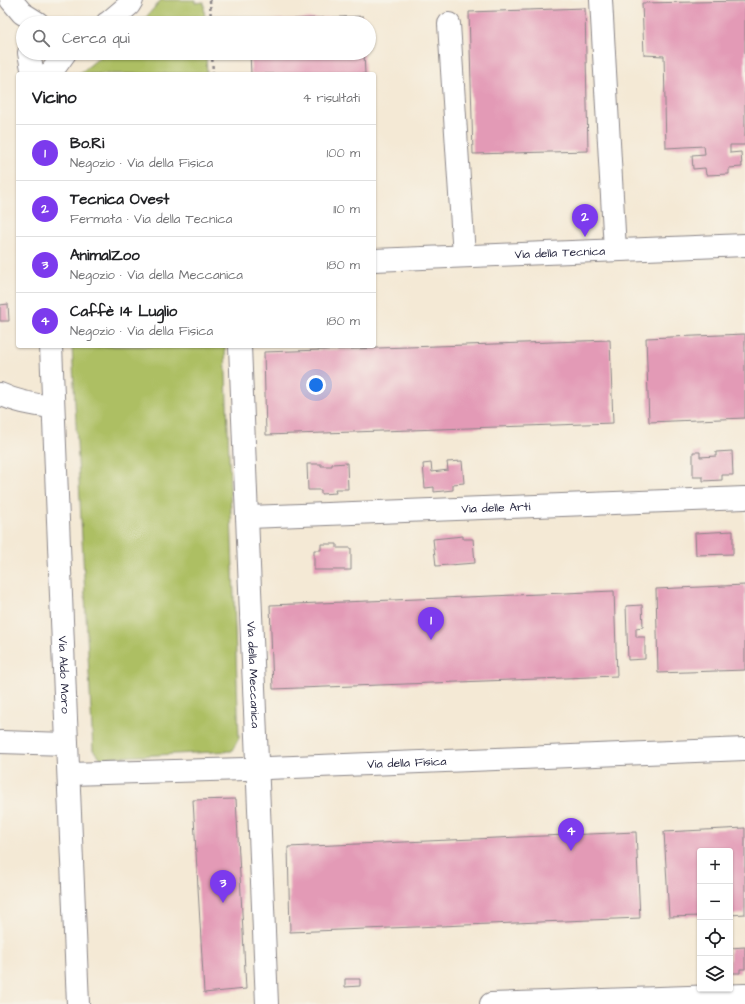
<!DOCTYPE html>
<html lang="it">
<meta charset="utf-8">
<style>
:root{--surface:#fff;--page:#f2f2f2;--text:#202124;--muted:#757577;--line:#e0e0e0;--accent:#7c3aed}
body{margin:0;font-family:"Architects Daughter",sans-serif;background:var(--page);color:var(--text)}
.controls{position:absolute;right:12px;bottom:12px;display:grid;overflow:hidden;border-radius:4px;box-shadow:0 1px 3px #0004}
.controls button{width:36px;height:36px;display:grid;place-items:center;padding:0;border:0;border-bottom:1px solid var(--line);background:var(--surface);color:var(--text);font:20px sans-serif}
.you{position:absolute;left:316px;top:385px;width:14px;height:14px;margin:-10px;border:3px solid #fff;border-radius:50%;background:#1a73e8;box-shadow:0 0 0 6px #1a73e833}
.badge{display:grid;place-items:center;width:26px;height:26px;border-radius:50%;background:var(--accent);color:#fff;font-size:13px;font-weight:700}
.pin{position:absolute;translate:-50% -33px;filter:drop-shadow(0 1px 2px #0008)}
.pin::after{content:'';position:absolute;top:21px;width:14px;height:12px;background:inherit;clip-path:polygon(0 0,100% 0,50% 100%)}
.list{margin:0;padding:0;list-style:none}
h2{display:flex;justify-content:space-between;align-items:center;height:52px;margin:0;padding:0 16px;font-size:17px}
h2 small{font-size:13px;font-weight:400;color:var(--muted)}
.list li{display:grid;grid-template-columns:26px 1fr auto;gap:12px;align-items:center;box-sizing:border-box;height:56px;padding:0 16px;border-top:1px solid var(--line)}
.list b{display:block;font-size:15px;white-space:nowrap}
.list p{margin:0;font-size:13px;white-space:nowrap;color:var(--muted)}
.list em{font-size:13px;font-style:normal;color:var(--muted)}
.icon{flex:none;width:22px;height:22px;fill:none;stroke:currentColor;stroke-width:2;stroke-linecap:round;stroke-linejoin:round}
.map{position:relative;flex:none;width:745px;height:1004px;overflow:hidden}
.search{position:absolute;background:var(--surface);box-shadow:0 1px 3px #0004;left:16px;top:16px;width:360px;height:44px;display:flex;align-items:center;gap:10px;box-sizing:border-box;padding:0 14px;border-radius:22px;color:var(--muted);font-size:15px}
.panel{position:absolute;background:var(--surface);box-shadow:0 1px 3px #0004;left:16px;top:72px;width:360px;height:276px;border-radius:4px}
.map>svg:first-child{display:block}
</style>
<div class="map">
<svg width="745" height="1004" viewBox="0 0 745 1004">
<rect width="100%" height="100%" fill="#f7f3e8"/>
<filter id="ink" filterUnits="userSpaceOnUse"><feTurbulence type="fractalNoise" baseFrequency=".025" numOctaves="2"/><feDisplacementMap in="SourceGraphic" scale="8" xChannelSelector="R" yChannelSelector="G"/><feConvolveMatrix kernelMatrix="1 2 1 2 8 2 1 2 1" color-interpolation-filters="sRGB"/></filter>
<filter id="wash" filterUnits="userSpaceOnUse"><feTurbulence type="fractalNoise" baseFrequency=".012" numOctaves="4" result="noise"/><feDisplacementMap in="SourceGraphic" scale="16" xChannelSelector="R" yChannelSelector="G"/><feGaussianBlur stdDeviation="0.9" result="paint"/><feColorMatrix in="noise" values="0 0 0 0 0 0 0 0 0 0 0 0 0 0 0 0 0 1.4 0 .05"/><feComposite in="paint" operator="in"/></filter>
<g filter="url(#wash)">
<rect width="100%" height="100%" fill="#f4e9d5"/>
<!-- green -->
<g fill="#adbf63" stroke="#68704f">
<polygon points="161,0 195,0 195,3 204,2 205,23 141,23"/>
<polygon points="105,53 206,53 207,74 79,74"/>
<polygon points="72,346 225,346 239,738 232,751 100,758 93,750"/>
</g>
<g id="blocks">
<!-- building -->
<g fill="#e39ab6">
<polygon points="745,1 745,145 730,145 730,153 741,152 742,167 729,168 729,174 706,175 705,168 693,169 692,155 705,154 704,146 666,148 664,56 644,55 642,3"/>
<polygon points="585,8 588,151 473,154 469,12"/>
<polygon points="363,16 364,23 250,23 250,21"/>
<polygon points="250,53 364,53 365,74 251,74"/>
<polygon points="8,304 9,321 0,321 0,305"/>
<polygon points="745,334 745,418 649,422 646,338"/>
<polygon points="610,340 613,423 266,435 264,352"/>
<polygon points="732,451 733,475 722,475 722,480 703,481 703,477 693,477 693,452 700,452 700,457 716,456 716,452"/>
<polygon points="462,461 464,483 453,484 453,490 434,492 434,487 425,488 423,464 431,463 432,472 448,470 447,462"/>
<polygon points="347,463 348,489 335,489 336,493 321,494 321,490 308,490 307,464 321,464 321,466 332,466 332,464"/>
<polygon points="733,531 733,554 696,555 695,533"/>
<polygon points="463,536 463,539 473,539 475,563 436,566 433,539"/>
<polygon points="321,544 337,544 337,548 351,548 351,570 314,570 314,550 321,550"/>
<polygon points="745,585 745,670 658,673 656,589"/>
<polygon points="614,591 617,676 273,689 270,605"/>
<polygon points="642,605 643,627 636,628 636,637 645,637 645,659 628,660 626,606"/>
<polygon points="236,799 246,989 204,993 193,800"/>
<polygon points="745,828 745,914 730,915 730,851 700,851 700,916 669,917 664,832"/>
<polygon points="636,832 640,918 290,932 288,847"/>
<polygon points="745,947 745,969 740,969 740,973 730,973 730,948"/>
<polygon points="345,979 360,979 360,986 345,987"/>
</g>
</g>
</g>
<g filter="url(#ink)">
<use href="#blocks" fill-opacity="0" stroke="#8b8688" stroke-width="1"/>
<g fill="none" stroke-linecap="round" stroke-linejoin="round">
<defs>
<g id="minor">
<polyline points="11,0 22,13 38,23"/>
<polyline points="601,0 615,250"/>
<polyline points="107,23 109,22 129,5 132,0"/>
<polyline points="449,24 464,256"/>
<polyline points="29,53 33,74"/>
<polyline points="50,74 65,53"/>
<path id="s1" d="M374 260 745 245"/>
<path id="s2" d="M51 346 65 695 78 1004"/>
<path id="s3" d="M240 346 267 1004"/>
<path d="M0 394C17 402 34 405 53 407"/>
<path id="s4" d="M247 517 745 498"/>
<polyline points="0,742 67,744"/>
<path id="s5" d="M69 774 245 769 745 749"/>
<polyline points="491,1004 745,995"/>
</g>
</defs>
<!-- minor casing -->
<use href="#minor" stroke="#8b8688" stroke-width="24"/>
<!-- path -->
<g stroke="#8b8688" stroke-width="2.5" stroke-dasharray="3 3" stroke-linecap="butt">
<polyline points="210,0 211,23"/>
<polyline points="212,53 213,74"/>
</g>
<!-- minor -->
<use href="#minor" stroke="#fff" stroke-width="22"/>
</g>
</g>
<g text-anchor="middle" stroke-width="3" stroke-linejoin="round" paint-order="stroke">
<!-- street labels -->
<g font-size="12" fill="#22223b" stroke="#f7f3e8">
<text dy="4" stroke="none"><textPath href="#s1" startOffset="186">Via della Tecnica</textPath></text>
<text dy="4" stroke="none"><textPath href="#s4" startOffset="249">Via delle Arti</textPath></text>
<text dy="4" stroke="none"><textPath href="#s2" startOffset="329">Via Aldo Moro</textPath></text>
<text dy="4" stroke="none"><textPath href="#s3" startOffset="329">Via della Meccanica</textPath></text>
<text dy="4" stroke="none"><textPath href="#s5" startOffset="338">Via della Fisica</textPath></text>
</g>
</g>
</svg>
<div class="controls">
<button>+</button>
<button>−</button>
<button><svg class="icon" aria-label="locate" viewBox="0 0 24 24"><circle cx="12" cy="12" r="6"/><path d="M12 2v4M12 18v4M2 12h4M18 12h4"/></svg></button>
<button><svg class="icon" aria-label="layers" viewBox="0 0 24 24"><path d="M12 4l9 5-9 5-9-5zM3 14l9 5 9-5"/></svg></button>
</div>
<div class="you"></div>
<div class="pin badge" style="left:431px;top:640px">1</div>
<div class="pin badge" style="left:585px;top:237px">2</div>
<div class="pin badge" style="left:223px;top:903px">3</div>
<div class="pin badge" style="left:571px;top:851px">4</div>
<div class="search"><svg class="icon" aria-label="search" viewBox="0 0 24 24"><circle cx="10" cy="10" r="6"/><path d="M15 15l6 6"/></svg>Cerca qui</div>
<section class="panel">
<h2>Vicino<small>4 risultati</small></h2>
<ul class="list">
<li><span class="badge">1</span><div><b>Bo.Ri</b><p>Negozio · Via della Fisica</p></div><em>100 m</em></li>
<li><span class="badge">2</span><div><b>Tecnica Ovest</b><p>Fermata · Via della Tecnica</p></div><em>110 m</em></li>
<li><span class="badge">3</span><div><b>AnimalZoo</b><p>Negozio · Via della Meccanica</p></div><em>180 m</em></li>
<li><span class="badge">4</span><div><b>Caffè 14 Luglio</b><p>Negozio · Via della Fisica</p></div><em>180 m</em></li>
</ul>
</section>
</div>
